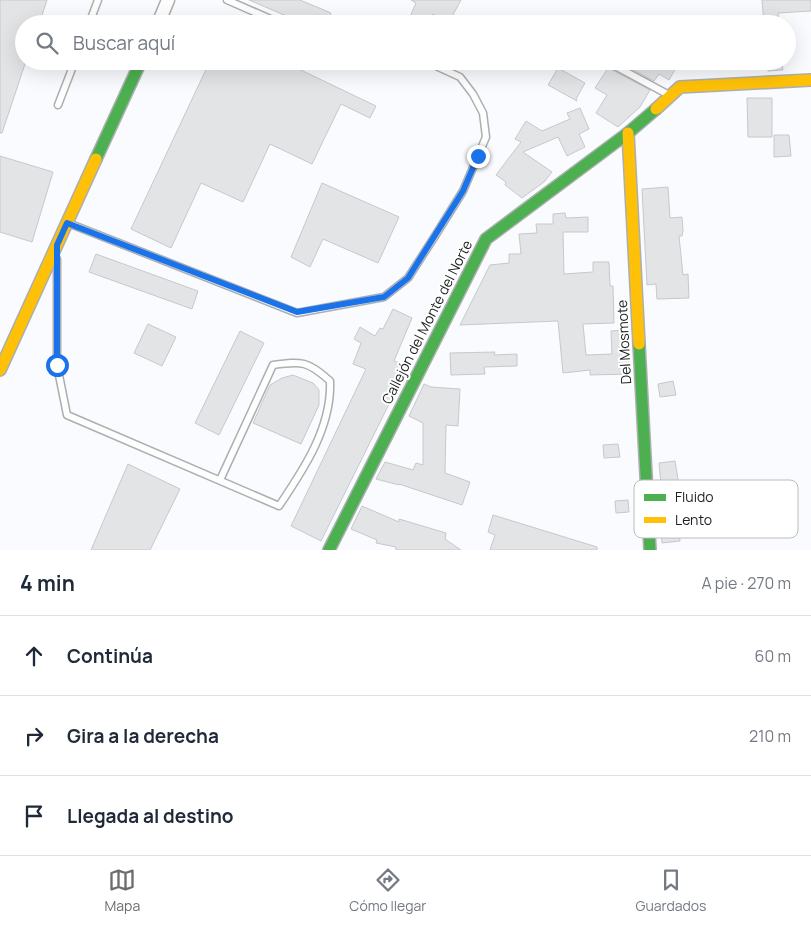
<!DOCTYPE html>
<html lang="es">
<meta charset="utf-8">
<style>
:root{--surface:#fff;--page:#f2f2f3;--text:#1f2937;--muted:#747a83;--line:#e0e1e3;--accent:#6a6c6e}
body{margin:0;font-family:Manrope,sans-serif;background:var(--page);color:var(--text)}
.stop{position:absolute;width:15px;height:15px;margin:-11px;border:4px solid #1a73e8;border-radius:50%;background:#fff}
.stop.end{background:#1a73e8;border-color:#fff;box-shadow:0 1px 5px #0008}
.list{margin:0;padding:0;list-style:none}
h2{display:flex;justify-content:space-between;align-items:center;height:65px;margin:0;padding:0 20px;font-size:21px}
h2 small{font-size:16px;font-weight:400;color:var(--muted)}
.list li{display:grid;grid-template-columns:32px 1fr auto;gap:15px;align-items:center;box-sizing:border-box;height:80px;padding:0 20px;border-top:1px solid var(--line)}
.list b{display:block;font-size:19px;white-space:nowrap}
.list em{font-size:16px;font-style:normal;color:var(--muted)}
.icon{flex:none;width:28px;height:28px;fill:none;stroke:currentColor;stroke-width:2;stroke-linecap:round;stroke-linejoin:round}
.map{position:relative;flex:none;width:811px;height:550px;overflow:hidden}
.search{position:absolute;background:var(--surface);box-shadow:0 5px 20px #0002;left:15px;right:15px;top:15px;height:55px;display:flex;align-items:center;gap:12px;box-sizing:border-box;padding:0 18px;border-radius:28px;color:var(--muted);font-size:19px}
.sheet{height:305px;background:var(--surface)}
nav{display:flex;justify-content:space-around;align-items:center;box-sizing:border-box;height:70px;border-top:1px solid var(--line);background:var(--surface);font-size:14px;color:var(--muted)}
nav a{display:grid;justify-items:center;gap:2px}
nav .on{color:var(--accent)}
.map>svg:first-child{display:block}
</style>
<div class="map">
<svg width="811" height="550" viewBox="0 0 811 550">
<rect width="100%" height="100%" fill="#f9fbfe"/>
<!-- building -->
<g fill="#e2e4e6" stroke="#c7c8cb">
<polygon points="0,0 47,0 39,24 24,24 24,61 26,61 2,133 0,133"/>
<polygon points="249,0 300,0 331,13 327,24 305,24"/>
<polygon points="411,0 461,0 448,24 433,14 428,24 407,24 416,3"/>
<polygon points="762,0 811,0 811,11 778,13 779,24 764,24"/>
<polygon points="210,61 282,61 376,106 370,118 341,104 312,164 270,144 243,202 201,183 171,248 131,229"/>
<polygon points="617,61 669,61 677,66 669,80 659,74 654,81"/>
<polygon points="767,61 782,61 783,70 768,71"/>
<polygon points="558,68 585,83 576,99 577,101 548,85"/>
<polygon points="608,68 650,90 640,107 618,127 596,113 607,95 595,88"/>
<polygon points="747,98 772,98 772,137 748,137"/>
<polygon points="580,108 589,129 579,134 585,147 567,156 558,137 523,152 552,172 544,182 522,198 505,185 506,182 496,175 521,142 515,139 526,121 542,131 570,119 567,113"/>
<polygon points="774,135 789,135 791,156 774,157"/>
<polygon points="0,156 53,172 32,242 0,232"/>
<polygon points="322,183 399,217 378,263 323,239 310,267 291,257"/>
<polygon points="668,187 670,218 682,217 683,231 682,236 679,236 683,275 688,274 689,298 657,299 656,284 647,285 642,189"/>
<polygon points="565,213 566,218 588,217 588,232 563,232 564,274 593,272 593,262 609,262 610,286 613,286 614,323 583,324 586,355 612,354 611,331 627,330 629,374 590,375 590,370 563,373 558,321 460,325 490,265 509,263 509,254 521,254 519,234 537,233 536,224 553,224 553,214"/>
<polygon points="96,254 198,291 192,309 89,272"/>
<polygon points="393,309 412,318 394,361 408,366 321,541 291,526 366,369 353,364 361,343 354,339 360,327 375,336 380,328 383,329"/>
<polygon points="148,324 176,337 162,366 134,353"/>
<polygon points="240,331 264,343 219,435 195,423"/>
<polygon points="495,352 494,355 517,354 517,366 484,367 485,374 451,375 450,353"/>
<polygon points="293,375 313,383 319,390 319,405 301,444 253,423 270,385 282,378"/>
<polygon points="673,381 676,395 660,397 658,384"/>
<polygon points="424,384 431,387 460,389 458,426 446,425 445,473 470,482 462,505 399,484 399,485 376,479 385,462 413,470 416,463 423,465 423,423 409,416"/>
<polygon points="618,444 620,457 604,458 603,445"/>
<polygon points="675,461 679,485 690,485 693,522 678,523 680,541 662,543 659,506 663,506 659,463"/>
<polygon points="128,464 180,489 150,550 91,550"/>
<polygon points="628,500 629,512 616,513 615,501"/>
<polygon points="362,506 399,522 399,519 446,533 445,539 461,550 396,550 396,547 376,543 377,540 351,529"/>
<polygon points="493,515 597,547 597,550 490,550 495,535 488,532"/>
</g>
<g fill="none" stroke-linecap="round" stroke-linejoin="round">
<defs>
<g id="lane">
<polyline points="227,0 282,24"/>
<polyline points="89,24 98,0"/>
<polyline points="606,61 669,95"/>
<polyline points="58,105 75,61"/>
<polyline points="68,223 297,313 384,297 408,278 435,236 463,191 486,137 483,113 473,94 460,77 425,61"/>
<path d="M57 259V365L67 415 279 506C304 469 332 427 330 381 308 361 302 361 273 365L220 480"/>
</g>
<polyline id="street" points="158,24 168,0"/>
<g id="fast">
<polyline points="96,159 141,61"/>
<polyline points="639,344 650,550"/>
<polyline points="329,550 486,239 628,133 656,109"/>
</g>
<g id="slow">
<polyline points="656,109 680,87 811,80"/>
<polyline points="628,133 639,344"/>
<polyline points="0,370 96,159"/>
</g>
</defs>
<!-- lane casing -->
<use href="#lane" stroke="#acaeb0" stroke-width="9"/>
<!-- street casing -->
<use href="#street" stroke="#acaeb0" stroke-width="15"/>
<!-- fast casing -->
<use href="#fast" stroke="#acaeb0" stroke-width="14"/>
<!-- slow casing -->
<use href="#slow" stroke="#acaeb0" stroke-width="14"/>
<!-- lane -->
<use href="#lane" stroke="#fefeff" stroke-width="6"/>
<!-- street -->
<use href="#street" stroke="#fefeff" stroke-width="12"/>
<!-- fast -->
<use href="#fast" stroke="#4caf50" stroke-width="11"/>
<!-- slow -->
<use href="#slow" stroke="#ffc107" stroke-width="11"/>
</g>
<g fill="none" stroke-linecap="round" stroke-linejoin="round">
<!-- route -->
<polyline stroke="#1a73e8" stroke-width="6" points="57,365 57,245 67,223 297,312 384,297 408,278 463,191 478,156"/>
</g>
<g text-anchor="middle" stroke-width="4" stroke-linejoin="round" paint-order="stroke">
<!-- street labels -->
<g font-size="14" fill="#1d1f20" stroke="#fff">
<text transform="translate(427 322) rotate(-63)" y="5">Callejón del Monte del Norte</text>
<text transform="translate(624 342) rotate(-93)" y="5">Del Mosmote</text>
</g>
</g>
<!-- legend -->
<rect x="634" y="480" width="164" height="58" rx="8" fill="#fff" stroke="#bbbcbc" stroke-width="1"/>
<rect x="644" y="494" width="22" height="7" fill="#4caf50"/>
<rect x="644" y="517" width="22" height="6" fill="#ffc107"/>
<g font-size="14" fill="#1d1f20">
<text x="675" y="502">Fluido</text>
<text x="675" y="525">Lento</text>
</g>
</svg>
<div class="stop" style="left:57px;top:365px"></div>
<div class="stop end" style="left:478px;top:156px"></div>
<div class="search"><svg class="icon" aria-label="search" viewBox="0 0 24 24"><circle cx="10" cy="10" r="6"/><path d="M15 15l6 6"/></svg>Buscar aquí</div>
</div>
<section class="sheet">
<h2>4 min<small>A pie · 270 m</small></h2>
<ul class="list">
<li><svg class="icon" aria-label="ahead" viewBox="0 0 24 24"><path d="M12 20V5M6 11l6-6 6 6"/></svg><div><b>Continúa</b></div><em>60 m</em></li>
<li><svg class="icon" aria-label="right" viewBox="0 0 24 24"><path d="M7 20v-9h11M14 6l5 5-5 5"/></svg><div><b>Gira a la derecha</b></div><em>210 m</em></li>
<li><svg class="icon" aria-label="arrive" viewBox="0 0 24 24"><path d="M6 21V4h12l-3 4 3 4H6"/></svg><div><b>Llegada al destino</b></div></li>
</ul>
</section>
<nav>
<a class="on"><svg class="icon" aria-label="map" viewBox="0 0 24 24"><path d="M3 6l6-2 6 2 6-2v14l-6 2-6-2-6 2zM9 4v14M15 6v14"/></svg>Mapa</a>
<a><svg class="icon" aria-label="directions" viewBox="0 0 24 24"><path d="M12 3l9 9-9 9-9-9zM9 14v-3h6M13 9l2 2-2 2"/></svg>Cómo llegar</a>
<a><svg class="icon" aria-label="saved" viewBox="0 0 24 24"><path d="M7 4h10v16l-5-4-5 4z"/></svg>Guardados</a>
</nav>
